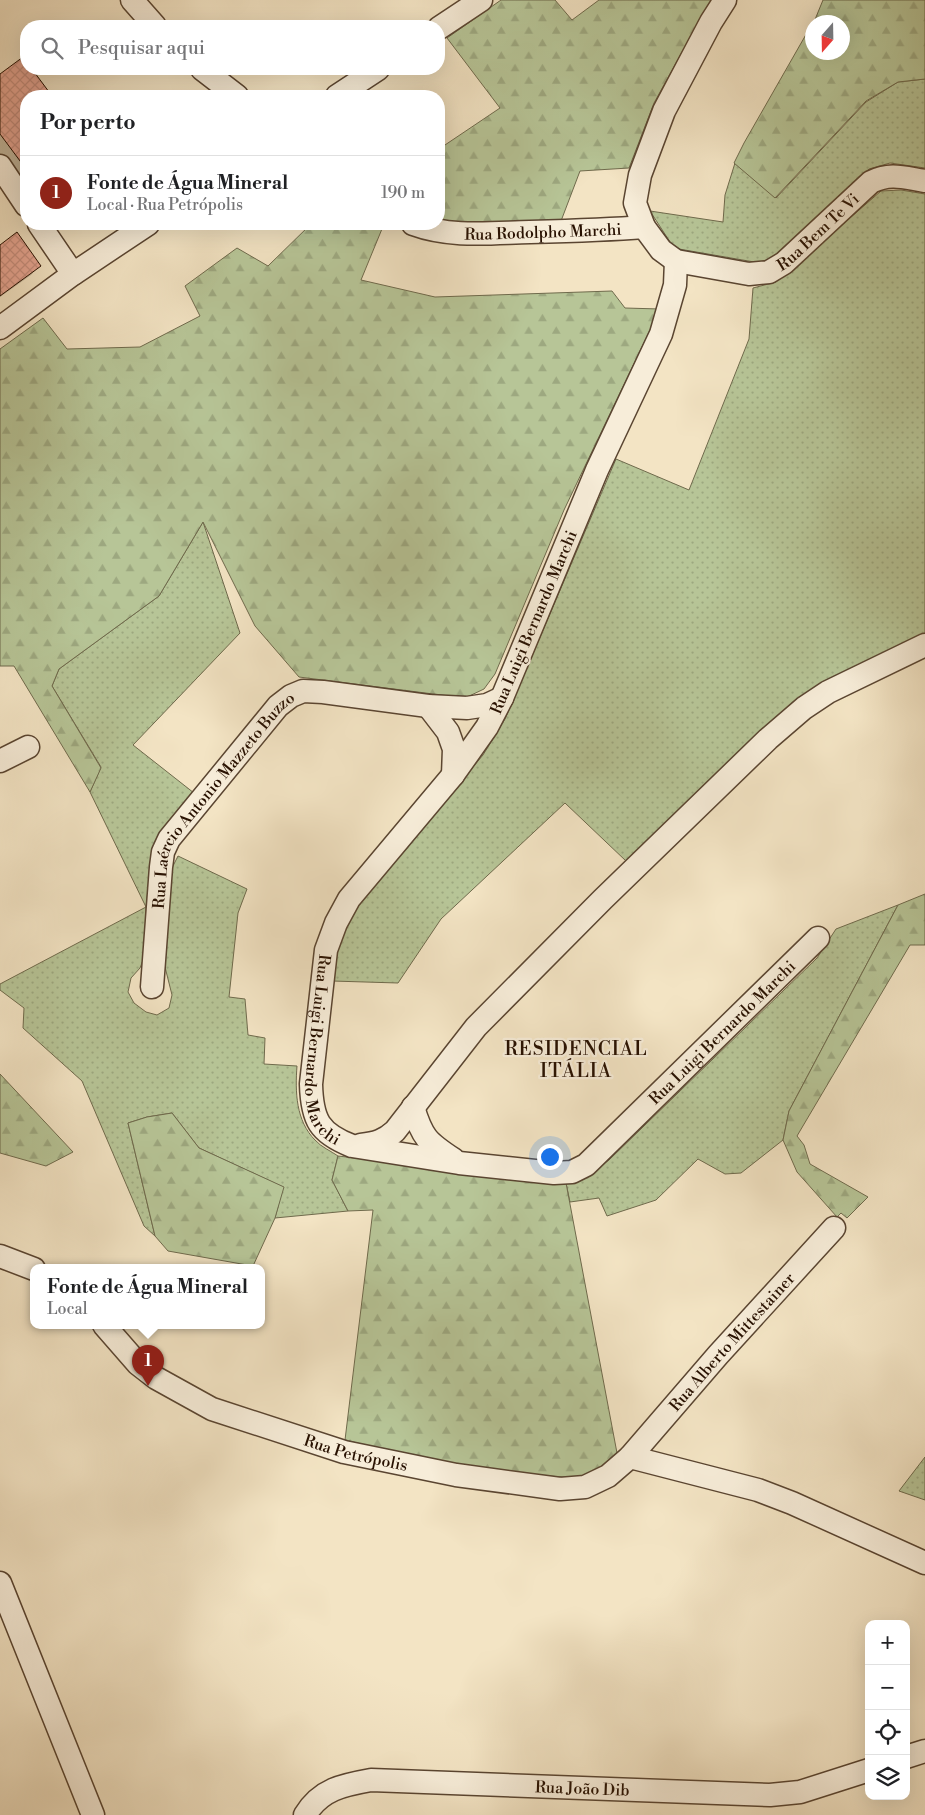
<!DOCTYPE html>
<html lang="pt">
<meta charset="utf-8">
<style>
:root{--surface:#fff;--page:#f6f6f6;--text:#202124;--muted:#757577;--line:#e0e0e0;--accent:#8f2418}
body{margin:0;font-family:"Libre Bodoni",serif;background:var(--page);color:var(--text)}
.controls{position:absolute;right:15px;bottom:15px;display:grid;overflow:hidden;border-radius:10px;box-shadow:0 5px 20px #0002}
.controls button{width:45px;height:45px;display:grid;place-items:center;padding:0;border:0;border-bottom:1px solid var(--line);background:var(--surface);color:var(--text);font:25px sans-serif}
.compass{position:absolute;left:805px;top:15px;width:45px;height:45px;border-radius:50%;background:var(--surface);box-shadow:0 5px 20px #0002;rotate:200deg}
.you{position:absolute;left:549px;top:1156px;width:18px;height:18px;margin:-12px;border:4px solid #fff;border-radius:50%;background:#1a73e8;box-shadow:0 0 0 8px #1a73e833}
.badge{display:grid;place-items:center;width:32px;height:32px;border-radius:50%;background:var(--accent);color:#fff;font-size:16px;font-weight:700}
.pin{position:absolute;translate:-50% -41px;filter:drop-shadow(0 1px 2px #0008)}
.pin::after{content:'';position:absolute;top:26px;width:18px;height:15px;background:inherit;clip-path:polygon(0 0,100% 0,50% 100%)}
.popup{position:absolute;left:30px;top:1264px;width:235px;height:65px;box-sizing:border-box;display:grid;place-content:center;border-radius:10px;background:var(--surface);filter:drop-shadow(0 1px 4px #0005);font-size:16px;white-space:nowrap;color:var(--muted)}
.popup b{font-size:19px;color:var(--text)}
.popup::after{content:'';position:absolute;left:50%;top:100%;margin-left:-10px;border:10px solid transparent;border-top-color:var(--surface)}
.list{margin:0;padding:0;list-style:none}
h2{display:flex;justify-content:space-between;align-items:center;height:65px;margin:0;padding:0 20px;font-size:21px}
h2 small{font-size:16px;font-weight:400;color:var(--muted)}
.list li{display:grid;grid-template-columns:32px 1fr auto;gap:15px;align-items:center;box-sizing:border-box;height:75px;padding:0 20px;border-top:1px solid var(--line)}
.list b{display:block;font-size:19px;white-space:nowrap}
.list p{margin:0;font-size:16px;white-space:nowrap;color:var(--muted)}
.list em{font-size:16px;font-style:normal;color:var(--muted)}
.icon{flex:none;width:28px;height:28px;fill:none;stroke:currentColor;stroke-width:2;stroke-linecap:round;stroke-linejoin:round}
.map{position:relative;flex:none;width:925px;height:1815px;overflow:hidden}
.search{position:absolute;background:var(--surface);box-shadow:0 5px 20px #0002;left:20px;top:20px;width:425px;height:55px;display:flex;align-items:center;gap:12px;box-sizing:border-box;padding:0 18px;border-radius:20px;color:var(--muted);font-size:19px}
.panel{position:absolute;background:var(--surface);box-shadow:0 5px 20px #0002;left:20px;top:90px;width:425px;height:140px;border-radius:20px}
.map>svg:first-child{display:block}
</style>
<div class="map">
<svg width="925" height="1815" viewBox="0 0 925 1815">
<defs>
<pattern id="grass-dots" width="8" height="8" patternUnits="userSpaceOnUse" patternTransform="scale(1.25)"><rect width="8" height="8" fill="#b7c597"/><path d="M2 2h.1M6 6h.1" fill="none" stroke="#9da880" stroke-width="1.8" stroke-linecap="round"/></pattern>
<pattern id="forest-firs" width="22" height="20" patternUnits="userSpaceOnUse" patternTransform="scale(1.25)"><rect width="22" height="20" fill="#b7c597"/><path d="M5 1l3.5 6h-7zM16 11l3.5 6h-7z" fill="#9da880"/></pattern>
<pattern id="building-cross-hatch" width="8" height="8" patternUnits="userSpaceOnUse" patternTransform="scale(1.25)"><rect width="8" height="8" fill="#e7a693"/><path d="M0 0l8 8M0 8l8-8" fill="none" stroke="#c68e7d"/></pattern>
</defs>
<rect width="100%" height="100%" fill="#f3e4c4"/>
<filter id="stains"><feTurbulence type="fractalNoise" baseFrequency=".004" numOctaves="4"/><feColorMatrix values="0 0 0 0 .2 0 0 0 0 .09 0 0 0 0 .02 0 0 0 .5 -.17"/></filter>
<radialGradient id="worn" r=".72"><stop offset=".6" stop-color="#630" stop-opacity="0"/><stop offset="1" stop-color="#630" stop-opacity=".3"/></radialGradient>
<!-- grass -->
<g fill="url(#grass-dots)" stroke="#6f6a4c">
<polygon points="925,79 925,168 890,163 869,169 770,261 760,263 679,249 672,245 650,211 723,222 725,195 735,163 776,198 866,102 898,82"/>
<polygon points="901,190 925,194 925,636 819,684 789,708 626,861 565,803 441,919 398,983 332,981 334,951 347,918 483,755 505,719 616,459 689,490 749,339 753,288 776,282 881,191"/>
<path d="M203 522 240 633 133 745 194 793 152 854 146 907 145 955 140 968 131 978 128 992 134 1003 146 1012 157 1015 169 1008 172 995 164 963 169 874 178 856 247 889 238 913 229 997 245 999 248 1035 265 1038 264 1064 297 1066C295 1092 296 1121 315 1140 321 1147 331 1151 338 1156L332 1180 348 1211 275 1218 283 1187 199 1148 172 1113 147 1117 128 1123 155 1236 144 1226 82 1081 23 1028 24 1008 0 990V984L146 907 90 792 101 767 52 686 59 669 159 596Z"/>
<polygon points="898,905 789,1111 783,1140 741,1173 725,1174 698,1159 656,1200 607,1216 599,1198 570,1202 566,1183 584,1178 609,1160 817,958 836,929"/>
<polygon points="925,1457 925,1500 899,1491"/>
</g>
<!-- forest -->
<g fill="url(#forest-firs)" stroke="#6f6a4c">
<polygon points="501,0 555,0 572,20 599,0 715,0 692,34 654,103 629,168 580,171 561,221 447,222 439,221 439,149 500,108 447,38"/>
<polygon points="823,0 925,0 925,79 898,82 866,101 775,198 734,163 744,143 812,24 812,52 842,52 842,22 814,22"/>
<polygon points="311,224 384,224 361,280 435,297 612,291 625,308 660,309 564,510 495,674 484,689 465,698 299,677 255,626 203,522 159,596 59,669 52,686 101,768 90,792 14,666 0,666 0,349 43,318 67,349 140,347 200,316 185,286 237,248 268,266"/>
<polygon points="925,894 925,945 910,945 797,1136 804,1145 810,1164 868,1197 847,1218 841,1213 837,1217 797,1172 783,1140 789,1111 898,905"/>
<polygon points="0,1074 73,1152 46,1166 0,1153"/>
<polygon points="172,1113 199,1148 284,1187 275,1218 253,1266 168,1251 155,1236 128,1123 147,1117"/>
<polygon points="338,1156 566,1183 617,1453 604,1468 585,1478 562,1477 469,1470 345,1440 373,1210 348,1211 332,1180"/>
</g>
<!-- shadow -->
<g fill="#0003">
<polygon points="23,59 26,63 26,69 30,69 51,96 26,96 26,173 14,181 0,162 0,76"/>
<polygon points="0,246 40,265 31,275 0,297"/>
</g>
<!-- building -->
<g fill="url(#building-cross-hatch)" stroke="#271000">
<polygon points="23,57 26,61 26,69 32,69 52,96 26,96 26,169 0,134 0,74"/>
<polygon points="17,232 41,266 0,296 0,245"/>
</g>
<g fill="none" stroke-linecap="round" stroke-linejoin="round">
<defs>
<g id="minor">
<polyline points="132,0 155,26"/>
<path id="s1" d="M725 0 711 22 664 111 640 175 635 203 644 227 661 250 676 261 749 274 769 272 784 263 871 182C891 172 905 178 925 181"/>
<polyline points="439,28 481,0"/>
<polyline points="202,69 237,96"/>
<polyline points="337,96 378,69"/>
<polyline points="0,166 26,205"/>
<polyline points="39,224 73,274"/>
<path id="s2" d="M413 224C451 238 490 233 530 232 568 231 606 230 644 227"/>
<path id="s3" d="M676 261 675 285 661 334 597 470 502 698 487 727 453 775 349 899 336 923 326 950 311 1084C312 1120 319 1133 352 1146L459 1163 554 1173 572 1172 586 1165 818 938"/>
<polyline points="0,328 73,274 148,224"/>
<polyline points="428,706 448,732 454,749 453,775"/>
<polyline points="0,761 28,747"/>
<path id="s4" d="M152 987 161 867 163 852 169 839 278 706 291 696 303 691 323 692 428 706 467 708 487 705 502 698"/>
<path d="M413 1107C422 1137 427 1142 453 1159"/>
<path d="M361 1145C376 1143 384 1141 395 1131L476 1027 603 899 768 739 804 708 828 692 925 645"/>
<polyline points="0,1256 34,1269"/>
<path id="s5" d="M104 1325 138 1364 156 1378 212 1409 344 1452 456 1475 560 1489 585 1487 608 1476 630 1457 718 1355 834 1228"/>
<polyline points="630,1457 758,1490 792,1503 925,1563"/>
<polyline points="0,1583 93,1815"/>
<polyline points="906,1757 925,1751"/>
<path id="s6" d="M305 1815C321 1789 343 1785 371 1780L770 1795 800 1792 869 1770"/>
</g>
</defs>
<!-- minor casing -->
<use href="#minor" stroke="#5a4531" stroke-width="25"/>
<!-- minor -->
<use href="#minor" stroke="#f7edd9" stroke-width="22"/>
</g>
<g text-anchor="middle" stroke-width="4.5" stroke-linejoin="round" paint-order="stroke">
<!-- street labels -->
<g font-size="16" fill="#271000" stroke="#f7edd9">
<text dy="6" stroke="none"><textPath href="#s2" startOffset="131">Rua Rodolpho Marchi</textPath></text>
<text dy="6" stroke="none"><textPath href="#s1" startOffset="454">Rua Bem Te Vi</textPath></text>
<text transform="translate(533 622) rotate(-67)" y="6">Rua Luigi Bernardo Marchi</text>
<text dy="6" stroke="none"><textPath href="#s4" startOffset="209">Rua Laércio Antonio Mazzeto Buzzo</textPath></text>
<text dy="6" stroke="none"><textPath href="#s3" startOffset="1425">Rua Luigi Bernardo Marchi</textPath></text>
<text dy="6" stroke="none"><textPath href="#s3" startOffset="885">Rua Luigi Bernardo Marchi</textPath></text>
<text dy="6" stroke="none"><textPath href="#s5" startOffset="730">Rua Alberto Mittestainer</textPath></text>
<text dy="6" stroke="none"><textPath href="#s5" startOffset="289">Rua Petrópolis</textPath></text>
<text dy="6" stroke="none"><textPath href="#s6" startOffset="289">Rua João Dib</textPath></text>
</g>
<!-- quarter labels -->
<g font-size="19" letter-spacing="1" fill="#271000" stroke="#f7edd9">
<text x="576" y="1055">RESIDENCIAL<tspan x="576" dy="22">ITÁLIA</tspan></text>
</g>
</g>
<rect width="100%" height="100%" filter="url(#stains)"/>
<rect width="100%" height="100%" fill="url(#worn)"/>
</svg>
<div class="controls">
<button>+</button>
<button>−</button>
<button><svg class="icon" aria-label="locate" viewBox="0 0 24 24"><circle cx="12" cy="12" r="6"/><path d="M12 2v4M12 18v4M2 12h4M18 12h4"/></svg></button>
<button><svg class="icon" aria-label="layers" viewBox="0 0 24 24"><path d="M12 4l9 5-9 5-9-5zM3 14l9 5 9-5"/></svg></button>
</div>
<svg class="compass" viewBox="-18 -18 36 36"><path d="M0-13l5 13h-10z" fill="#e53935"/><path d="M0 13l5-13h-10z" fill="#757577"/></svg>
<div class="you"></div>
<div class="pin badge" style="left:148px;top:1386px">1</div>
<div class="popup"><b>Fonte de Água Mineral</b>Local</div>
<div class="search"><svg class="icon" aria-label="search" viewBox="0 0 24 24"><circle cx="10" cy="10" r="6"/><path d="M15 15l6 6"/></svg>Pesquisar aqui</div>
<section class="panel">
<h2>Por perto<small></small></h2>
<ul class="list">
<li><span class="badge">1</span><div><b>Fonte de Água Mineral</b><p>Local · Rua Petrópolis</p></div><em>190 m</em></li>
</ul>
</section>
</div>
